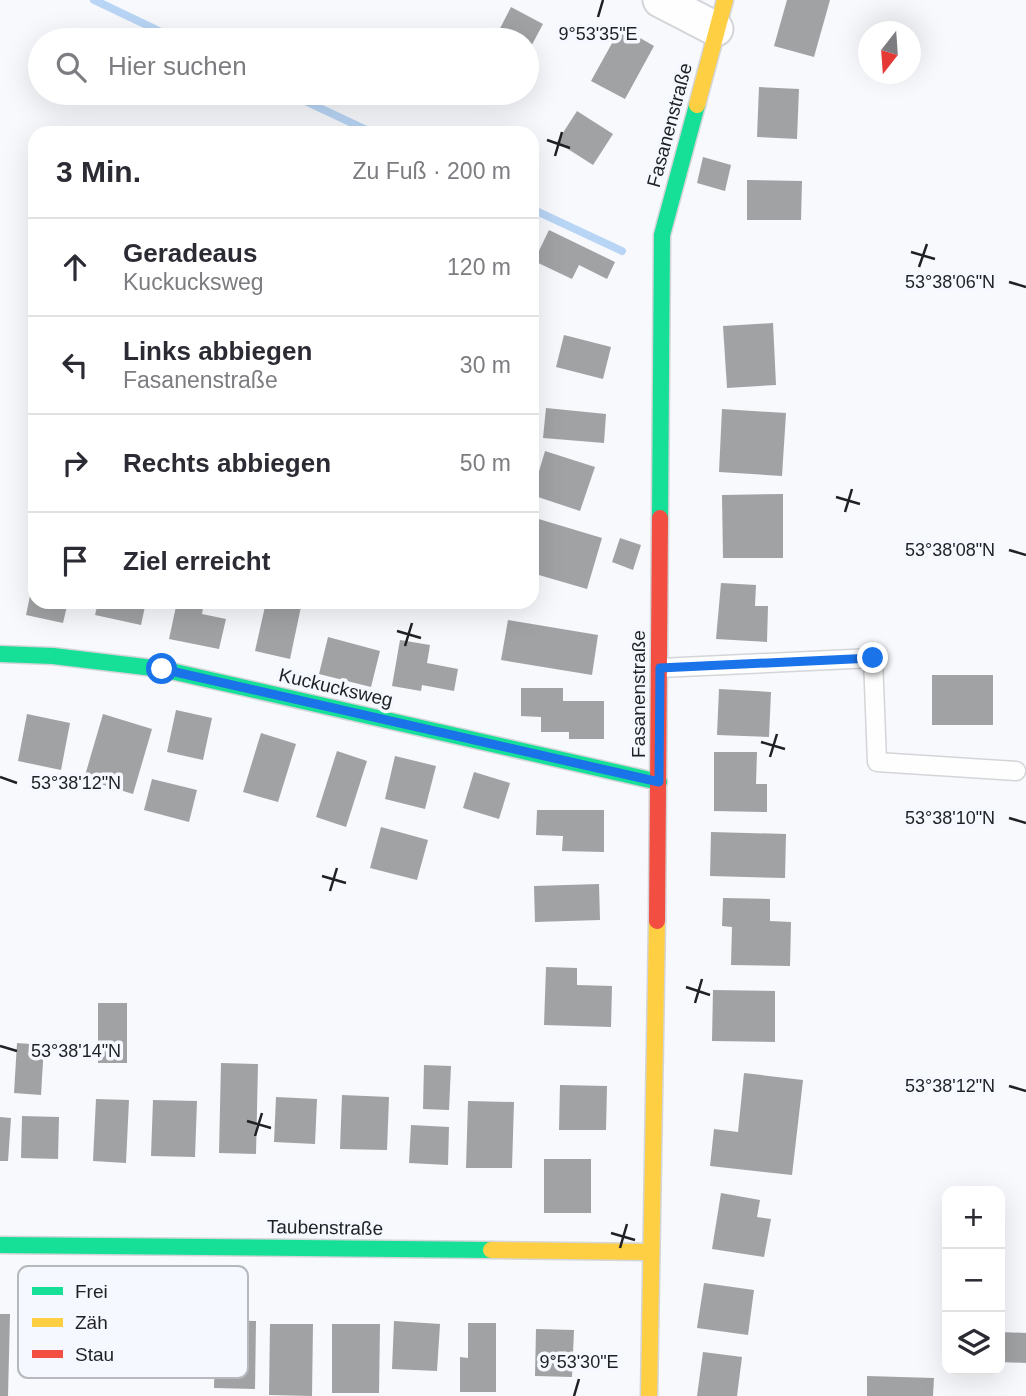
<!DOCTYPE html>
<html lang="de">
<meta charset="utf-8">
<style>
:root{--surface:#fff;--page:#f7f7f7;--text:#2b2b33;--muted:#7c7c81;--line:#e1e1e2}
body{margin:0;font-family:Helvetica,sans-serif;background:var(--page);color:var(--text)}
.controls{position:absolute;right:21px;bottom:21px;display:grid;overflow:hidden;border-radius:14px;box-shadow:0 7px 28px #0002}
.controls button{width:63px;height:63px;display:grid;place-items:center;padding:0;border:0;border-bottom:2px solid var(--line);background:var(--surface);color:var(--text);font:35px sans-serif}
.compass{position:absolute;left:858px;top:21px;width:63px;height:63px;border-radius:50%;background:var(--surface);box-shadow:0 7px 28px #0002;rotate:197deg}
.stop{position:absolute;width:21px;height:21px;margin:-16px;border:5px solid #1a73e8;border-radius:50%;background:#fff}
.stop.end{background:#1a73e8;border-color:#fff;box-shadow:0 2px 7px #0008}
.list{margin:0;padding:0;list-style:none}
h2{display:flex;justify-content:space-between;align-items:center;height:91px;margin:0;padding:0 28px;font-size:30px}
h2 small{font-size:23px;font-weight:400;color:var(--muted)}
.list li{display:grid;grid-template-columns:46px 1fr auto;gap:21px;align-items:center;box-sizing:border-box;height:98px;padding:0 28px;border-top:2px solid var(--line)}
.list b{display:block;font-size:26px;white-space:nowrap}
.list p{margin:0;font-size:23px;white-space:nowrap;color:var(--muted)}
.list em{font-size:23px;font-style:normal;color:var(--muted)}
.icon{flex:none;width:38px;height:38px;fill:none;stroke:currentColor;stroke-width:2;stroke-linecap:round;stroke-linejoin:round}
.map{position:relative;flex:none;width:1026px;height:1396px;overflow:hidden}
.search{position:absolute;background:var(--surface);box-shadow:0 7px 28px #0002;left:28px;top:28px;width:511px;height:77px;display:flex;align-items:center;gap:18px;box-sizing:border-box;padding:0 24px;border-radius:38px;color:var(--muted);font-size:26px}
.panel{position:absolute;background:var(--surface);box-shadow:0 7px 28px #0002;left:28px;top:126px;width:511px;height:483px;border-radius:21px}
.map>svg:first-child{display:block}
</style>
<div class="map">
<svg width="1026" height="1396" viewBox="0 0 1026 1396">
<rect width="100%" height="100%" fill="#f7f9fc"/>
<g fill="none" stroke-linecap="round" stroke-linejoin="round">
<!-- stream -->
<g stroke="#b9d5f5" stroke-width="8">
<polyline points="94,0 178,40"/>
<polyline points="288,93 373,133"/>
<polyline points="532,209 622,251"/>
</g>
</g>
<!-- building -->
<g fill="#a1a2a4">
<polygon points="787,0 830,0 814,57 774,46"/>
<polygon points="511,7 543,24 527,54 527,40 494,40"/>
<polygon points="621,27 654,46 625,99 591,81"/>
<polygon points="759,87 799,89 797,139 757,137"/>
<polygon points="577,111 613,134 593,165 557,142"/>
<polygon points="703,157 731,165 725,191 697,183"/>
<polygon points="747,180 802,181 801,220 747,220"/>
<polygon points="549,230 615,262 607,279 579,265 572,279 534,261"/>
<polygon points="773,323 776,385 727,388 723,326"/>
<polygon points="564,335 611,347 603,379 556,367"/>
<polygon points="546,408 606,414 604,443 543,438"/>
<polygon points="722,409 786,413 782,476 719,472"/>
<polygon points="545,451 595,467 580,511 532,495"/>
<polygon points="783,494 783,558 723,558 722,495"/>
<polygon points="532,517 602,538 587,589 532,573"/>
<polygon points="620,538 641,545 633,570 612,562"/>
<polygon points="34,577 35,602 68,602 63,623 26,615"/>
<polygon points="721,583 756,585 755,606 768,606 767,642 716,639"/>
<polygon points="98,602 146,602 141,625 95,615"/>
<polygon points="177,602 204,602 202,614 226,619 219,649 169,639"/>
<polygon points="266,602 302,602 290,659 255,651"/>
<polygon points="508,620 598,635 592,675 501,660"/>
<polygon points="328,637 380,651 371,687 319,674"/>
<polygon points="400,640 430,645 427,663 458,669 454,691 422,685 421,691 392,686"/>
<rect x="932" y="675" width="61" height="50"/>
<polygon points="521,688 563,688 563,701 604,701 604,739 569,739 569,732 541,732 541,717 521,716"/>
<polygon points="719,689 771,692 769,737 717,735"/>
<polygon points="176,710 212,718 203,760 167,752"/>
<polygon points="27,714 70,723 61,770 18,761"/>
<polygon points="103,714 152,729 133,794 84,779"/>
<polygon points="261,733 296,744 278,802 243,792"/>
<polygon points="337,751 367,761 346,827 316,817"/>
<polygon points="714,752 757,752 756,784 767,784 767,812 714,811"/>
<polygon points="395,756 436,766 425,809 385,799"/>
<polygon points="474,772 510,783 499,819 463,808"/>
<polygon points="152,779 197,790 189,822 144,810"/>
<polygon points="537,810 604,810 604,852 562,851 563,836 536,835"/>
<polygon points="381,827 428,840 417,880 370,868"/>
<polygon points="711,832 786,834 785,878 710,876"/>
<polygon points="599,884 600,920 535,922 534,886"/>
<polygon points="723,898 770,899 770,921 791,922 790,966 731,965 732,927 722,926"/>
<polygon points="546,967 577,968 577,985 612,986 611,1027 544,1025"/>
<polygon points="713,990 775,991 775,1042 712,1041"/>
<rect x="98" y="1003" width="29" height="60"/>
<polygon points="17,1043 44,1045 41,1095 14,1093"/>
<polygon points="221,1063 258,1064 256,1154 219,1153"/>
<polygon points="424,1065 451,1066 449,1110 423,1109"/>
<polygon points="744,1073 803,1080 792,1175 710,1166 714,1129 738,1132"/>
<polygon points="560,1085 607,1086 606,1130 559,1130"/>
<polygon points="342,1095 389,1097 387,1150 340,1149"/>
<polygon points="276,1097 317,1099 315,1144 274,1142"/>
<polygon points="96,1099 129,1100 126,1163 93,1161"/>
<polygon points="153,1100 197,1101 195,1157 151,1156"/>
<polygon points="468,1101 514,1102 512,1168 466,1168"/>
<polygon points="22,1116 59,1117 58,1159 21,1158"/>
<polygon points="0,1117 11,1118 8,1161 0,1161"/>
<polygon points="411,1125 449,1127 448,1165 409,1163"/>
<rect x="544" y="1159" width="47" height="54"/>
<polygon points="721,1193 760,1200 757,1217 771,1219 764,1257 712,1249"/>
<polygon points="704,1283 754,1290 748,1335 697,1328"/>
<polygon points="0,1314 10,1314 8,1396 0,1396"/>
<polygon points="216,1320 256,1321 255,1389 214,1388"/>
<polygon points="394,1321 440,1324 437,1371 392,1369"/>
<polygon points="468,1323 496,1323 496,1392 460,1392 460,1357 468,1358"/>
<polygon points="270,1324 313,1324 312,1396 269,1395"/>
<polygon points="332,1324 380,1324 379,1393 332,1393"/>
<polygon points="536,1329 574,1330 572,1377 535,1376"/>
<polygon points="1000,1332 1026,1333 1026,1363 1000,1362"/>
<polygon points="703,1352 742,1357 737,1396 697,1396"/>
<polygon points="867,1376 934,1378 933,1396 867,1396"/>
</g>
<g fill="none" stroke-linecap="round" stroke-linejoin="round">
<defs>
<polyline id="lane" points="660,668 873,658 877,762 1016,771"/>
<polyline id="street" points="660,0 716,29"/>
<g id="fast">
<polyline points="660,518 662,235 697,105"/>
<polyline points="0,654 53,656 162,669 659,782"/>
<polyline points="0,1245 491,1250"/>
</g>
<g id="slow">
<polyline points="697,105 725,0"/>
<polyline points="491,1250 650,1252"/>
<polyline points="649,1396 657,921"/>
</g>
<polyline id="jam" points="657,921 660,518"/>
</defs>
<!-- lane casing -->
<use href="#lane" stroke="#d4d5d8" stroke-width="21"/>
<!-- street casing -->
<use href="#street" stroke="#d4d5d8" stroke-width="37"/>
<!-- fast casing -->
<use href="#fast" stroke="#d4d5d8" stroke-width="19"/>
<!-- slow casing -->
<use href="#slow" stroke="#d4d5d8" stroke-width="19"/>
<!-- jam casing -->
<use href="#jam" stroke="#d4d5d8" stroke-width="19"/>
<!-- lane -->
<use href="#lane" stroke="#fefeff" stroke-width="18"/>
<!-- street -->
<use href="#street" stroke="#fefeff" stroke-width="33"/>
<!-- fast -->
<use href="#fast" stroke="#16e098" stroke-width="16"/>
<!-- slow -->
<use href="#slow" stroke="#ffcf43" stroke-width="16"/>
<!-- jam -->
<use href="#jam" stroke="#f24e42" stroke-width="16"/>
</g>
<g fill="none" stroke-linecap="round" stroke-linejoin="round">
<!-- route -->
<polyline stroke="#1a73e8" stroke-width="9" points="162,669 659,782 660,668 873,658"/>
</g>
<!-- ticks -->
<path fill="none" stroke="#1f2124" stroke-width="2.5" d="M598 17 603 0M547 140 570 148M555 156 562 132M911 252 935 259M919 267 927 244M1009 282 1026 287M836 497 860 504M845 512 852 489M1009 550 1026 555M397 631 421 638M405 646 412 623M761 742 785 749M770 757 777 734M0 777 17 783M1009 818 1026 823M322 876 346 883M330 891 337 868M686 987 710 995M695 1003 702 979M0 1046 17 1051M1009 1086 1026 1091M247 1121 271 1128M255 1136 262 1113M611 1233 635 1240M620 1248 627 1224M574 1396 579 1379"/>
<g text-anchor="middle" stroke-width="7" stroke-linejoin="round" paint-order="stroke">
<!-- street labels -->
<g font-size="19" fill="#1f2124" stroke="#f5f8fe">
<text transform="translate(669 125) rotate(-75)" y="7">Fasanenstraße</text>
<text transform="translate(336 687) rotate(13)" y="7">Kuckucksweg</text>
<text transform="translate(638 694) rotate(-90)" y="7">Fasanenstraße</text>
<text transform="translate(325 1227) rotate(1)" y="7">Taubenstraße</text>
</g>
</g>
<!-- legend -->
<rect x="18" y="1266" width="230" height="112" rx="10" fill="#f5f8fe" stroke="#b5b8bd" stroke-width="2"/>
<rect x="32" y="1287" width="31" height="8" fill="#16e098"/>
<rect x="32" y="1318" width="31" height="9" fill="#ffcf43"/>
<rect x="32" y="1350" width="31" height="8" fill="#f24e42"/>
<g font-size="19" fill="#1f2124">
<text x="75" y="1298">Frei</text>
<text x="75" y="1329">Zäh</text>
<text x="75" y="1361">Stau</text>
</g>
<g font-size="18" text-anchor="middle" fill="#1f2124" stroke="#f5f8fe" stroke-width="7" stroke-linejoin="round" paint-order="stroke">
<text x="598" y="40">9°53'35"E</text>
<text x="950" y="288">53°38'06"N</text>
<text x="950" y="556">53°38'08"N</text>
<text x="76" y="789">53°38'12"N</text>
<text x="950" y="824">53°38'10"N</text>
<text x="76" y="1057">53°38'14"N</text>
<text x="950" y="1092">53°38'12"N</text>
<text x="579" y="1368">9°53'30"E</text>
</g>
</svg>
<div class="controls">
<button>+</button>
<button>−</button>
<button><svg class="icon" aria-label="layers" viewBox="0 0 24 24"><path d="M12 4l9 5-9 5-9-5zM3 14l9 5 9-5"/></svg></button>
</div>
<svg class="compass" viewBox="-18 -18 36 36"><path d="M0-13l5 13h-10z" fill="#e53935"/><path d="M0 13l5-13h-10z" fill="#7c7c81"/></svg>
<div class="stop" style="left:162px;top:669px"></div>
<div class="stop end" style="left:873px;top:658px"></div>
<div class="search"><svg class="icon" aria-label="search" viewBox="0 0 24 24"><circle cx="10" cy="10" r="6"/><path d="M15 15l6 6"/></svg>Hier suchen</div>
<section class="panel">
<h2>3 Min.<small>Zu Fuß · 200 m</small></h2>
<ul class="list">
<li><svg class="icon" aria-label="ahead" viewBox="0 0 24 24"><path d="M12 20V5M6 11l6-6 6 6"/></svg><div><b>Geradeaus</b><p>Kuckucksweg</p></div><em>120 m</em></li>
<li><svg class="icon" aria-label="left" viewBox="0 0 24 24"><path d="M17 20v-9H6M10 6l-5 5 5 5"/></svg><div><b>Links abbiegen</b><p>Fasanenstraße</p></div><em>30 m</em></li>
<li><svg class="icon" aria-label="right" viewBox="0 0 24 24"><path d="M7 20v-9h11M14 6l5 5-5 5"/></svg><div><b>Rechts abbiegen</b></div><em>50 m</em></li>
<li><svg class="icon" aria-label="arrive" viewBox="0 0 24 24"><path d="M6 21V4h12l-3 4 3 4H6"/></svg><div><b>Ziel erreicht</b></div></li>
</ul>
</section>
</div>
